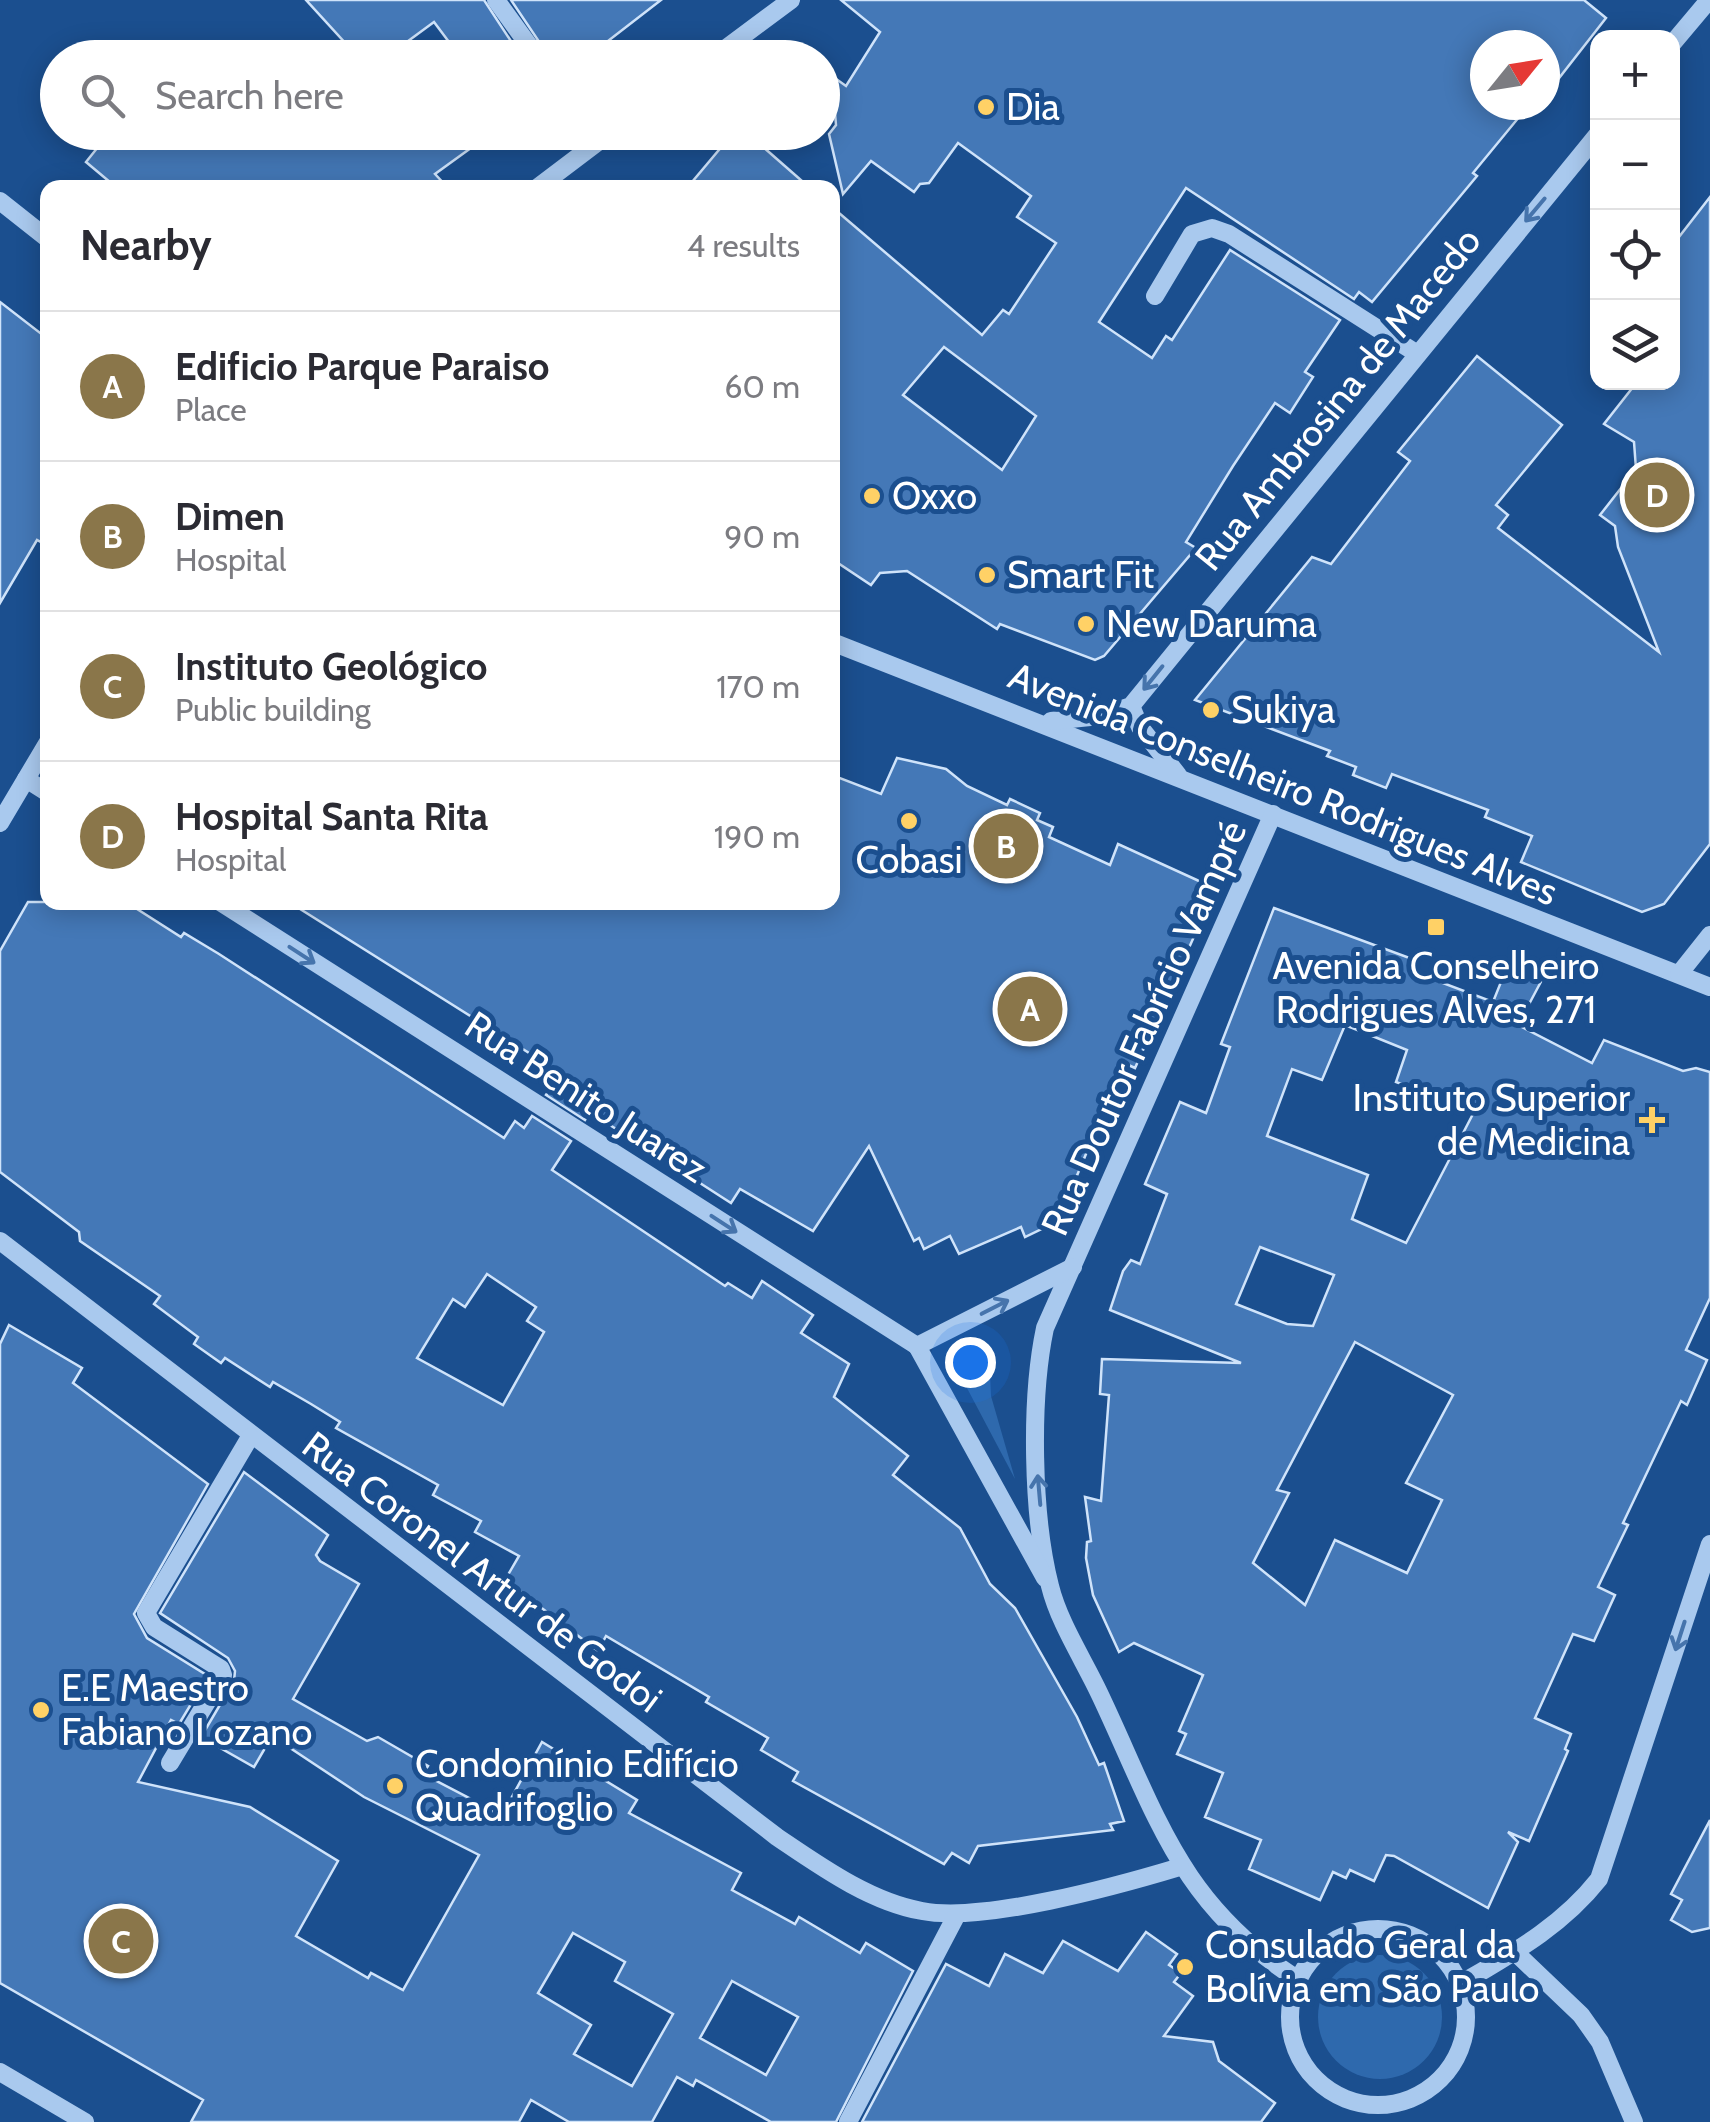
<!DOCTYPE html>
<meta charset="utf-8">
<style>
:root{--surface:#fff;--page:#f7f7f7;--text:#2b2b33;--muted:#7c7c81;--line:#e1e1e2;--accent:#8a764a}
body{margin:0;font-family:Cabin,sans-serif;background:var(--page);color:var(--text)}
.controls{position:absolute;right:30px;top:30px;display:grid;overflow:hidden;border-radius:20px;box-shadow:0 5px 25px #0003}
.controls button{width:90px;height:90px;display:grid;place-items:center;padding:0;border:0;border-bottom:2px solid var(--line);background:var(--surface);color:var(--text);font:50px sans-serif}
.compass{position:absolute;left:1470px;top:30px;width:90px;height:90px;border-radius:50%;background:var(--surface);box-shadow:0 5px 25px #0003;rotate:60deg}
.you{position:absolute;left:970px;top:1362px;width:35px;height:35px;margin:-25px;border:8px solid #fff;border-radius:50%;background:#1a73e8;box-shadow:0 0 0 15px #1a73e833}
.badge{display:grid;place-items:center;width:65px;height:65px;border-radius:50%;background:var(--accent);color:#fff;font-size:32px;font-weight:700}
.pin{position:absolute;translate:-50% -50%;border:5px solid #fff;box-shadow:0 2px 10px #0006}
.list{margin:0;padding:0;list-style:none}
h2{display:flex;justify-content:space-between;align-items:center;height:130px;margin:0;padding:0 40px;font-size:42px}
h2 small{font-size:32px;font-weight:400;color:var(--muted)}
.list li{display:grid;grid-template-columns:65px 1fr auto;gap:30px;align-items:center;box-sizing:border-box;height:150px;padding:0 40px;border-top:2px solid var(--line)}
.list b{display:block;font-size:38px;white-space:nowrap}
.list p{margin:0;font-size:32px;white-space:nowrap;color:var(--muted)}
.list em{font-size:32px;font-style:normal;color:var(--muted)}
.icon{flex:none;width:55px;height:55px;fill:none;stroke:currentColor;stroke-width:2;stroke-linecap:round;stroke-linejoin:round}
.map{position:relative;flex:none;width:1710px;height:2122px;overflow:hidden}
.search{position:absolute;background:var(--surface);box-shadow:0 5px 25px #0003;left:40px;top:40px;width:800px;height:110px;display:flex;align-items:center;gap:25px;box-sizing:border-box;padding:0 35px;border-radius:55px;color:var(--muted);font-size:38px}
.panel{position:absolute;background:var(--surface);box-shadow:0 5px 25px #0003;left:40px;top:180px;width:800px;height:730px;border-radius:20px}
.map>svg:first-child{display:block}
</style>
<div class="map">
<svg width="1710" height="2122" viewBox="0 0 1710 2122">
<rect width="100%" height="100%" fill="#1b4f8f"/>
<!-- green -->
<g fill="#2e69ad">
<polygon points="989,1350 991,1396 1015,1479 958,1371 960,1362"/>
<circle cx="1380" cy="2017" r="62"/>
</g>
<!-- building -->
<g fill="#4478b7" stroke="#cfe3fa" stroke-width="2.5" fill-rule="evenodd">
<polygon points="306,0 484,0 522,58 461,58 434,22 385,58 359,58"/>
<polygon points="511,0 661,0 586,58 550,58"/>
<path d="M841 0H1584L1606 18 1545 96V45H1485V105H1529L1473 173 1477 176 1372 302 1359 292 1354 299 1186 188 1099 322 1152 358 1166 336 1172 340 1230 250 1340 320 1305 372 1313 377 1290 413 1275 403 1233 466 1186 542 1196 548 1104 656 1095 660 1000 624 997 629 907 571 880 573 871 585 832 559V207L982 335 1003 310 1009 314 1056 243 1017 217 1031 196 958 143 929 183 920 184 914 192 871 161 843 194 829 134 836 125 832 76 846 86 880 32ZM944 347 1036 416 1002 470 903 395Z"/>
<polygon points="110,132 493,132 435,174 448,188 117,188 86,162"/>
<polygon points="734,132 746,132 810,188 687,188"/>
<polygon points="1710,197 1710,844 1664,904 1642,912 1521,862 1532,836 1485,817 1488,810 1392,774 1386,788 1353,775 1356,767 1327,756 1330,751 1195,700 1312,557 1331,564 1410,461 1398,452 1477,356 1562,425 1496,505 1508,515 1498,528 1659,652 1618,547 1615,526 1600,515 1636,469 1634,442 1604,424 1637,382 1672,382 1672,246"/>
<polygon points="0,302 48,339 48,546 37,540 0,603"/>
<polygon points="897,758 946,769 967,786 1007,805 1010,799 1040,813 1037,820 1053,827 1049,837 1110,865 1118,844 1210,886 1205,899 1210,901 1148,1039 1135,1068 1124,1063 1058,1221 1025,1237 1021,1227 959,1254 950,1236 924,1249 919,1238 914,1241 869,1146 813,1231 740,1189 731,1203 599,1118 590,1112 585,1120 546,1095 561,1073 289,902 832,902 832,775 881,794"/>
<path d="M28 902H126L181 937 184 933 219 954 504 1138 515 1121 524 1128 532 1116 571 1141 552 1170 725 1286 728 1283 752 1298 762 1281 813 1315 801 1333 849 1364 834 1397 908 1456 893 1475 960 1528 990 1584 1015 1608 1077 1717 1099 1765 1104 1763 1124 1821 1110 1824 1113 1830 978 1846 969 1863 952 1853 944 1864 793 1781 798 1772 761 1750 768 1738 706 1702 709 1697 606 1636 598 1651 505 1580 519 1556 475 1532 481 1521 433 1495 438 1485 336 1428 340 1422 311 1404 273 1382 270 1387 225 1358 221 1363 194 1344 198 1337 154 1304 160 1296 80 1241 79 1232 0 1172V951ZM487 1274 536 1307 527 1321 544 1332 503 1405 417 1358 453 1299 465 1307Z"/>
<path d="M1274 908 1415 960 1411 971 1493 1002 1509 962 1544 976 1518 1025 1592 1063 1604 1040 1683 1071 1696 1068 1710 1072V1298L1686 1350 1707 1360 1687 1405 1681 1401 1623 1523 1628 1525 1598 1587 1615 1595 1594 1641 1573 1634 1535 1718 1571 1734 1565 1749 1568 1751 1529 1841 1508 1832 1518 1842 1488 1908 1394 1856 1386 1855 1374 1881 1350 1870 1346 1878 1333 1872 1320 1900 1249 1869 1261 1840 1205 1817 1223 1773 1177 1754 1186 1734 1179 1731 1203 1675 1134 1643 1119 1652 1093 1595 1086 1558 1087 1542 1091 1541 1085 1497 1101 1501 1109 1395 1100 1394 1102 1359 1241 1363 1110 1310 1123 1271 1131 1260 1140 1264 1167 1194 1145 1184 1180 1102 1206 1113 1230 1047 1221 1044ZM1345 1025 1407 1050 1396 1082 1474 1112 1406 1243 1352 1219 1368 1175 1267 1136 1292 1069 1322 1080ZM1260 1247 1334 1275 1313 1326 1287 1324 1236 1304ZM1355 1342 1453 1395 1406 1483 1442 1500 1407 1573 1335 1540 1305 1605 1253 1563 1289 1493 1277 1490Z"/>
<path d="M9 1325 82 1368 73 1383 208 1484 134 1614 147 1638 208 1676 179 1724 171 1720 138 1782 250 1807 338 1861 296 1936 368 1978 371 1973 403 1990 479 1855 364 1797 272 1736 254 1767 201 1737 234 1681 235 1671 228 1658 160 1613 244 1472 328 1535 316 1555 320 1561 359 1584 293 1699 367 1741 378 1737 428 1766 423 1774 502 1815 542 1742 637 1800 629 1813 741 1873 732 1890 795 1924 799 1917 860 1953 866 1943 913 1971 836 2122H771L696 2080 693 2086 677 2077 652 2122H569L531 2100 519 2122H191L203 2100 0 1983V1344ZM573 1933 625 1962 615 1981 673 2014 632 2086 574 2054 591 2025 538 1993ZM732 1981 798 2017 766 2075 700 2038Z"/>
<polygon points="1710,1820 1710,1928 1692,1932 1671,1920 1682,1900 1671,1894"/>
<polygon points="1146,1932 1177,1954 1169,1965 1181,1973 1174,1982 1193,1996 1164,2036 1213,2042 1219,2061 1275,2103 1261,2122 862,2122 946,1964 989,1986 1005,1954 1043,1973 1063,1941 1118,1971"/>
</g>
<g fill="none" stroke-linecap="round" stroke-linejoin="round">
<!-- minor -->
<g stroke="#a9c9ee" stroke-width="18">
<polyline points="496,0 538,58"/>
<polyline points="1672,44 1709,0"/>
<polyline points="713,58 791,0"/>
<polyline points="537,188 611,132"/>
<polyline points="0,201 48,239"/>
<polyline points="1155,296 1192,234 1212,228 1229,234 1416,353"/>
<polyline points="832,642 1710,987"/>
<polyline points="1131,706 1140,727 1178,775"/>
<polyline points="1051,721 1100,716 1131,706 1598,134"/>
<polyline points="26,779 48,793"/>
<path d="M1273 814 1045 1328C1030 1399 1032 1516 1050 1586 1059 1623 1085 1662 1101 1697 1157 1816 1180 1904 1297 1979"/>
<polyline points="0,823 48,742"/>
<polyline points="220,902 917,1346"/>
<polyline points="1679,974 1710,935"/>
<path d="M0 1241 777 1837C820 1866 870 1902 922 1911 983 1923 1117 1886 1180 1867"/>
<polyline points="917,1346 1045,1578"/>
<polyline points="917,1346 1073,1267"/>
<polyline points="170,1763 223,1675 221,1669 154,1627 146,1613 250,1437"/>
<circle cx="1378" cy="2017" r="88"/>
<polyline points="1515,1952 1581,2015 1600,2042 1634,2122"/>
<path d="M1462 1983C1513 1953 1562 1926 1599 1879L1710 1544"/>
<polyline points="0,2072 85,2122"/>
<polyline points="848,2122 956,1916"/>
</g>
</g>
<!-- one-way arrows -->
<defs><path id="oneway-shaft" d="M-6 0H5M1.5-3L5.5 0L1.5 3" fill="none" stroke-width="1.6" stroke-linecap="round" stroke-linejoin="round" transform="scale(2.5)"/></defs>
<g stroke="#4674ac">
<use href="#oneway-shaft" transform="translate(1535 210) rotate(130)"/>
<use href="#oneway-shaft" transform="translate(1153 678) rotate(129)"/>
<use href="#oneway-shaft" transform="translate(302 955) rotate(33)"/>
<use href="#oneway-shaft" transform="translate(724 1224) rotate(33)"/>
<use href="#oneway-shaft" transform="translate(995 1307) rotate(-27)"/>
<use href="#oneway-shaft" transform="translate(1039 1490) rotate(-95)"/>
<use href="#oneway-shaft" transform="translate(1680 1636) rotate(108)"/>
</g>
<!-- markers -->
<g fill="#ffd166" stroke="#1b4f8f" stroke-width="4">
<circle cx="986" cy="107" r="10"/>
<circle cx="872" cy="496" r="10"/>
<circle cx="987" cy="575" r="10"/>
<circle cx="1086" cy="624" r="10"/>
<circle cx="1211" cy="710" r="10"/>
<circle cx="909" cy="821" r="10"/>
<rect x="1426" y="917" width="20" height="20" rx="5"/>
<path d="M1647 1105h10v10h10v10h-10v10h-10v-10h-10v-10h10z"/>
<circle cx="41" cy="1710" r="10"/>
<circle cx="395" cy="1786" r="10"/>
<circle cx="1185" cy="1967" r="10"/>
</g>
<g text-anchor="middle" stroke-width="10" stroke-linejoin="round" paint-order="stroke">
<!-- poi labels -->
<g font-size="38" fill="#fff" stroke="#1b4f8f" text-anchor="start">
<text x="1006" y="120">Dia</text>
<text x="892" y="509">Oxxo</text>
<text x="1007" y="588">Smart Fit</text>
<text x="1106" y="637">New Daruma</text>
<text x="1231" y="723">Sukiya</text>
<text x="909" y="873" text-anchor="middle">Cobasi</text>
<text x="1436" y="979" text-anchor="middle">Avenida Conselheiro<tspan x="1436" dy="44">Rodrigues Alves, 271</tspan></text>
<text x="1630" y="1111" text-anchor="end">Instituto Superior<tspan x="1630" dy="44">de Medicina</tspan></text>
<text x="61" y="1701">E.E Maestro<tspan x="61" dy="44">Fabiano Lozano</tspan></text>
<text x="415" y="1777">Condomínio Edifício<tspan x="415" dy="44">Quadrifoglio</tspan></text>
<text x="1205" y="1958">Consulado Geral da<tspan x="1205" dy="44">Bolívia em São Paulo</tspan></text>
</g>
<!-- street labels -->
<g font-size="38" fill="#fff" stroke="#1b4f8f">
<text transform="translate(1338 399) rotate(-51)" y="13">Rua Ambrosina de Macedo</text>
<text transform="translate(1283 784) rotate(22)" y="13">Avenida Conselheiro Rodrigues Alves</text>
<text transform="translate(1144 1028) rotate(-66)" y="13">Rua Doutor Fabrício Vampré</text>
<text transform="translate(586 1097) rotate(33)" y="13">Rua Benito Juarez</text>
<text transform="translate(482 1572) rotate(37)" y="13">Rua Coronel Artur de Godoi</text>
</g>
</g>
</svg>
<div class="controls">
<button>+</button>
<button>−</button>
<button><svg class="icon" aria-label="locate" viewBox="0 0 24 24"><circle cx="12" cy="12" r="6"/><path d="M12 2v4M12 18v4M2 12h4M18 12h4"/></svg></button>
<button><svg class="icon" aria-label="layers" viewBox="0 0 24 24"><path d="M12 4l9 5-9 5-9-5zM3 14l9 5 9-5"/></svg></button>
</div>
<svg class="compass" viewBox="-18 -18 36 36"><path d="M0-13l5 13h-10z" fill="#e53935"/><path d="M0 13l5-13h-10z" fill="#7c7c81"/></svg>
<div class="you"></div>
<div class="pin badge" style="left:1030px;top:1009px">A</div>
<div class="pin badge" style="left:1006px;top:846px">B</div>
<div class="pin badge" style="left:121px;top:1941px">C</div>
<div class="pin badge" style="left:1657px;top:495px">D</div>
<div class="search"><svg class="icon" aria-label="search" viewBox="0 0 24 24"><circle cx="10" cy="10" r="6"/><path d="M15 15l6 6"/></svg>Search here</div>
<section class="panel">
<h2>Nearby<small>4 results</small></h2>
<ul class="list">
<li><span class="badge">A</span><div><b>Edificio Parque Paraiso</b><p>Place</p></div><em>60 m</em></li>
<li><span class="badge">B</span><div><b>Dimen</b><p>Hospital</p></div><em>90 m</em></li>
<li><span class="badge">C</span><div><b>Instituto Geológico</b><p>Public building</p></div><em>170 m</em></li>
<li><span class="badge">D</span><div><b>Hospital Santa Rita</b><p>Hospital</p></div><em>190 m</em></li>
</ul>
</section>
</div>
